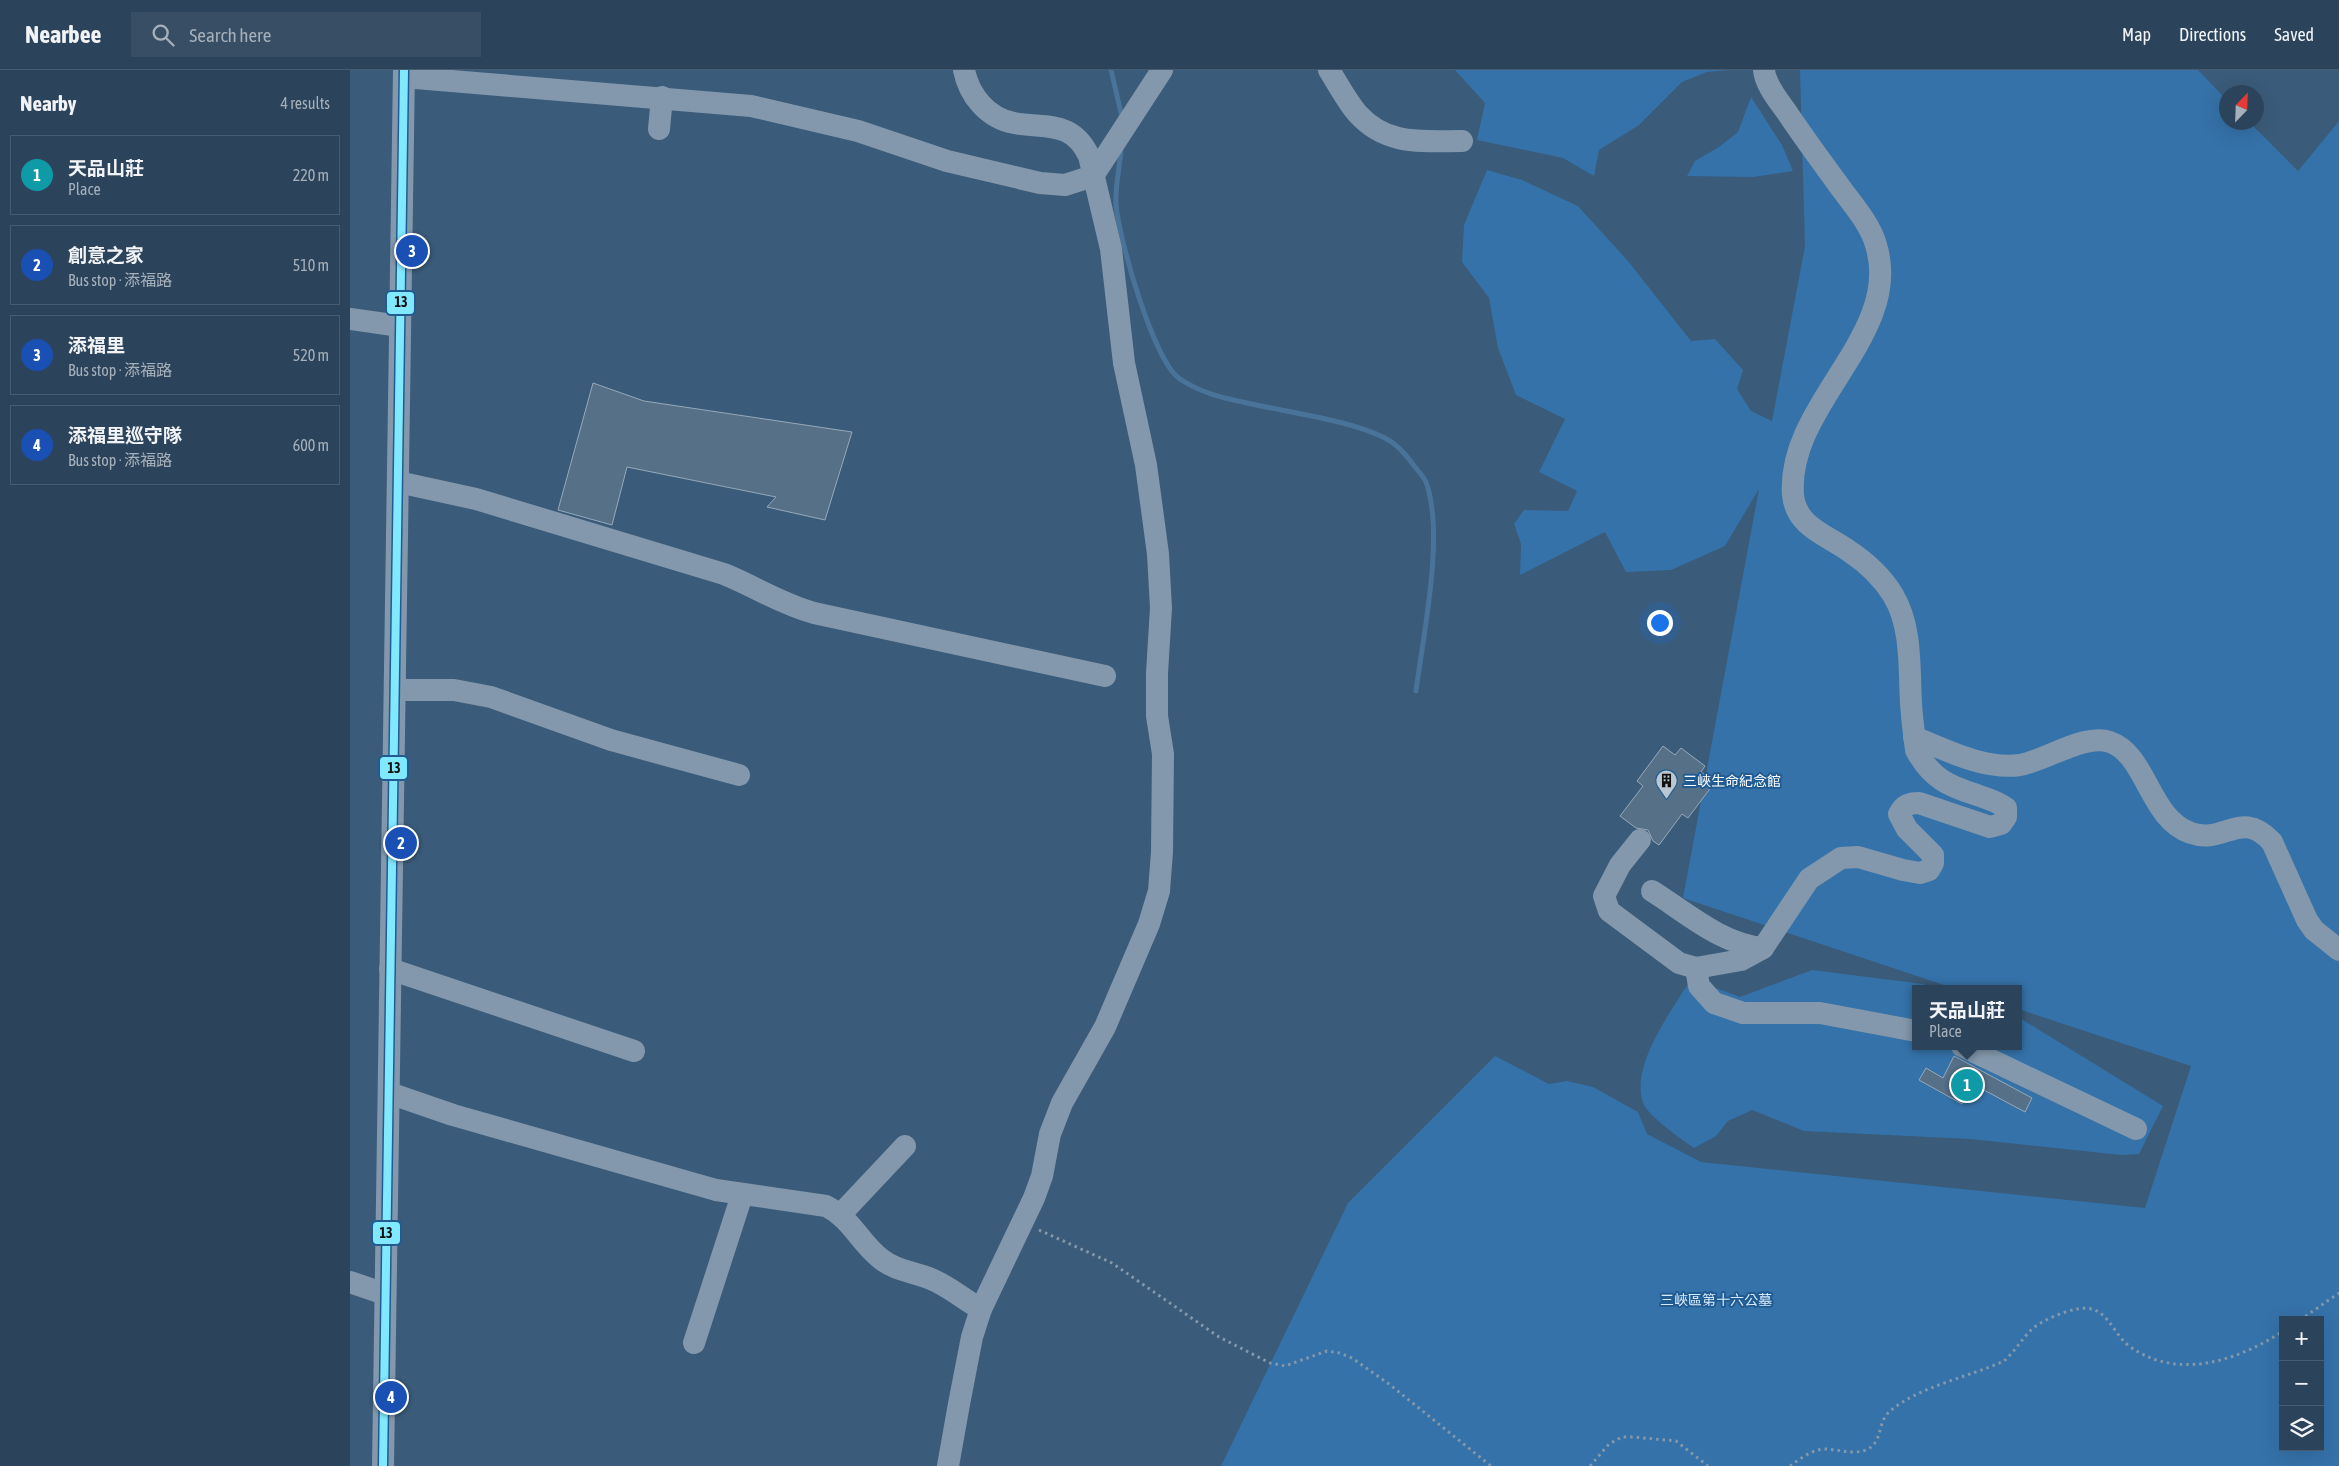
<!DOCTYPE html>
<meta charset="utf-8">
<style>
:root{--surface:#2c445b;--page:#384e64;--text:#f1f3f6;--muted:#a6b0bb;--line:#485c71;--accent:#8c9099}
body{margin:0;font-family:"Asap Condensed","Noto Sans TC",sans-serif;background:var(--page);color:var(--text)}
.controls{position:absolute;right:15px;bottom:15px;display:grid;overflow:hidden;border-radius:0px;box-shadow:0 5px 20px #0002}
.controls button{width:45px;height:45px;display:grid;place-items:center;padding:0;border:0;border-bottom:1px solid var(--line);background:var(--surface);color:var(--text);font:25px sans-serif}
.compass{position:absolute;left:1869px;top:15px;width:45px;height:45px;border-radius:50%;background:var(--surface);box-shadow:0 5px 20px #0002;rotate:23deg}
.you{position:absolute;left:1309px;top:552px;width:18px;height:18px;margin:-12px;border:4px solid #fff;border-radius:50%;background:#1a73e8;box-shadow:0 0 0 8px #1a73e833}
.badge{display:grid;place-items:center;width:32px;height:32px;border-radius:50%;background:var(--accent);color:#fff;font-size:16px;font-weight:700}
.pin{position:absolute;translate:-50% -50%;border:2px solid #fff;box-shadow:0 1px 5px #0006}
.popup{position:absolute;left:1562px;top:915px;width:110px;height:65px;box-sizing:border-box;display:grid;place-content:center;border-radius:0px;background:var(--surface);filter:drop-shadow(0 1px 4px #0005);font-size:16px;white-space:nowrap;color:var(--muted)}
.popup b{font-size:19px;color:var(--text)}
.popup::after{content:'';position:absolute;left:50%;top:100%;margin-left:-10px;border:10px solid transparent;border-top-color:var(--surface)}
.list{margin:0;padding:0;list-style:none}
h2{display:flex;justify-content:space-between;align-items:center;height:65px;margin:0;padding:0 20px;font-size:21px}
h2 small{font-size:16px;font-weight:400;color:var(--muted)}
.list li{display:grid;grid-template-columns:32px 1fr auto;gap:15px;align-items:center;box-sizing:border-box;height:80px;margin:0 10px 10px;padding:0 10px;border:1px solid var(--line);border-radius:0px}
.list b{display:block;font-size:19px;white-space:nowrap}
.list p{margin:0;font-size:16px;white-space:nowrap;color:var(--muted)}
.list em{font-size:16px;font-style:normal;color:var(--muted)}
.icon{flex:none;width:28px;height:28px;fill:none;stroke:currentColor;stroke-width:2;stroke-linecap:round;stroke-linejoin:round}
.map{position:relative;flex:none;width:1989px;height:1396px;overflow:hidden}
header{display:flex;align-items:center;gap:30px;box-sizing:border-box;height:70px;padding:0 25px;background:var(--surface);border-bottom:1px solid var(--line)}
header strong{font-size:24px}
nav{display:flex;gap:28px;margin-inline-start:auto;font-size:18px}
.search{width:350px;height:45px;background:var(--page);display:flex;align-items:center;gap:12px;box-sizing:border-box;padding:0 18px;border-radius:0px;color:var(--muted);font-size:19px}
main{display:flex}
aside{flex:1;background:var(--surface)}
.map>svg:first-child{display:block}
</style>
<header>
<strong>Nearbee</strong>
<div class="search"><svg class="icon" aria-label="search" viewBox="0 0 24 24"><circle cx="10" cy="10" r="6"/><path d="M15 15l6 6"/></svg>Search here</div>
<nav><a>Map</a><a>Directions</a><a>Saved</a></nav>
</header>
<main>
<aside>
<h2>Nearby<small>4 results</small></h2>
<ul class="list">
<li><span class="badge" style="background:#0f9aa8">1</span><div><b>天品山莊</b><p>Place</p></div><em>220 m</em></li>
<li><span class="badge" style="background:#1a4fb4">2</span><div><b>創意之家</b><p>Bus stop · 添福路</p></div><em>510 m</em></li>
<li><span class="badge" style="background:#1a4fb4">3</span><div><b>添福里</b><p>Bus stop · 添福路</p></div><em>520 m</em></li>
<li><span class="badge" style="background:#1a4fb4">4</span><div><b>添福里巡守隊</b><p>Bus stop · 添福路</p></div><em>600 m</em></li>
</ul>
</aside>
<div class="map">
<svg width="1989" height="1396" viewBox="0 0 1989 1396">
<rect width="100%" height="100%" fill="#3a5b79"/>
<!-- green -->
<g fill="#3572a9" fill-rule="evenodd">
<polygon points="1105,0 1379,0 1357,2 1332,12 1289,55 1249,80 1244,106 1213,88 1127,70 1135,33"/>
<path d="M1450 0H1848L1876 29V52L1900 53 1948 101 1989 51V1396H871L998 1133 1145 986 1199 1014 1217 1011 1243 1017 1288 1042 1297 1064 1351 1092 1795 1138 1841 996 1668 939V919H1606L1333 828 1409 419 1375 476 1321 500 1276 502 1255 462 1170 505 1171 474 1164 454 1174 440 1218 441 1227 421 1189 402 1215 349 1166 325 1148 278 1139 228 1112 192 1114 155 1137 100 1172 110 1228 136 1278 191 1341 271 1365 269 1393 300 1387 319 1401 341 1422 351 1455 176ZM1933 1250H1970V1377H1933Z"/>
<polygon points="1401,27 1432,75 1443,101 1403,107 1337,106 1345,91 1369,77 1388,62"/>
<path d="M1462 900 1573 914 1587 919H1566V976H1668V947L1813 1036 1789 1084 1771 1085 1621 1069 1454 1061 1402 1040 1378 1051 1366 1066 1344 1078C1332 1070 1299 1046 1294 1035 1278 998 1322 940 1341 909L1390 927Z"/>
</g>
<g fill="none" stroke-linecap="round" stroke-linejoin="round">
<!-- stream -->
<g stroke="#4a7399" stroke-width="5">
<polyline points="761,0 772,47"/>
<path d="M771 78C770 97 765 115 766 134 768 166 804 293 830 309 851 323 873 328 897 333 937 342 999 350 1035 368 1047 374 1058 387 1065 397 1069 402 1074 407 1076 412 1095 464 1073 566 1066 621"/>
</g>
</g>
<!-- building -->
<g fill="#567088" stroke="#97a9ba">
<polygon points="243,313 294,331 502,362 475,450 417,437 426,427 277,397 262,455 208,440"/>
<polygon points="1313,676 1325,685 1331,678 1355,696 1351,702 1365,712 1338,748 1332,744 1309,775 1303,771 1298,760 1286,758 1270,746 1293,716 1287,711"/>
<polygon points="1604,986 1682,1028 1675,1042 1632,1019 1627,1029 1617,1024 1612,1034 1569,1010 1576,998 1593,1008"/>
</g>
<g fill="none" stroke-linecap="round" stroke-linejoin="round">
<!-- path -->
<g stroke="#8398ac" stroke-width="3" stroke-dasharray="2.5 4" stroke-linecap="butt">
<polyline points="689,1160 762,1193 869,1267 920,1293 935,1296 977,1281 990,1283 1002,1288 1039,1314 1141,1396"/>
<polyline points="1950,1250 1989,1223"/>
<polyline points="1240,1396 1259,1374 1272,1367 1283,1367 1326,1371 1358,1396"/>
<path d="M1440 1396C1450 1389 1461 1380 1474 1379 1488 1379 1502 1385 1516 1380 1533 1373 1527 1353 1539 1342 1567 1317 1619 1307 1654 1291 1664 1282 1670 1272 1679 1262 1689 1251 1712 1242 1727 1239 1757 1233 1761 1262 1779 1276 1827 1311 1888 1291 1933 1261"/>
</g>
<!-- minor -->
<g stroke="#8398ac" stroke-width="22">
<path d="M979 0C988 14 996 30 1007 43 1036 76 1072 71 1112 71"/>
<polyline points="54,7 401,36 508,61 597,91 690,113 715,115 743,106 812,0"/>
<polyline points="309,59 312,27"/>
<polyline points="0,249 50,256"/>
<path d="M48 412 126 429 374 504C406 517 429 533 464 543L755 606"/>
<polyline points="45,620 104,620 141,627 261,670 389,705"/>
<path d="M1564 667C1596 680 1634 700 1670 695 1697 690 1735 663 1760 672 1797 685 1799 749 1841 763 1874 775 1891 738 1922 772L1957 850 1964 860 1989 880"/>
<path d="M1290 770 1270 795 1254 826 1259 841 1329 893 1346 898 1391 890 1413 878 1459 809 1491 788 1508 787 1553 800 1570 803 1579 800 1583 793V785L1557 759 1549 744C1554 735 1559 733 1569 733L1640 757 1651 754 1656 747V738C1647 731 1638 729 1627 725 1598 716 1581 708 1566 680 1564 664 1562 649 1561 633 1559 598 1562 556 1543 525 1532 507 1517 493 1499 481 1477 465 1446 457 1443 425 1436 334 1554 265 1526 175 1521 156 1505 137 1493 121 1474 95 1454 68 1436 41 1428 30 1415 14 1414 0"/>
<path d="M1302 821C1337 843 1371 874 1413 878"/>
<polyline points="1346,898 1349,916 1364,933 1393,943 1470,943 1566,961"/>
<polyline points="40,899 284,981"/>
<polyline points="1612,976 1786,1059"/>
<path d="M39 1023 103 1045 366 1120 476 1136C502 1149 509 1172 531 1189 546 1201 564 1202 581 1209 599 1216 614 1230 631 1239"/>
<polyline points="491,1144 555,1076"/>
<polyline points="0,1212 35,1224"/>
<polyline points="344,1273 392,1125"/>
<polyline points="33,1396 54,0"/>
<path d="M598 1396 609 1334 622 1267 631 1239 684 1128 692 1106 700 1064 712 1033 755 957 799 854 809 821 812 782 813 684 807 646V603L811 538 808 484 796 395 774 293 761 179 739 86C722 50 697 59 664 53 637 48 619 25 614 0"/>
</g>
<defs>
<polyline id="bus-1" points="33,1396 54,0"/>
</defs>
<!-- bus-1 casing -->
<use href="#bus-1" stroke="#205c93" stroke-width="11"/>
<!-- bus-1 -->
<use href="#bus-1" stroke="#80e8ff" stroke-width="8"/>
</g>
<!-- icons -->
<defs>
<symbol id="building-pin" viewBox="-11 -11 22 30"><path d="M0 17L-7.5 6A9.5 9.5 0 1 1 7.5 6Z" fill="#bac6d0" stroke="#205c93"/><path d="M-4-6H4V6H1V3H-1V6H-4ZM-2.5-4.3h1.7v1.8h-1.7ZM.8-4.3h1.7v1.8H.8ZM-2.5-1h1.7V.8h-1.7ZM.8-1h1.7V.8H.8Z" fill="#111"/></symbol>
</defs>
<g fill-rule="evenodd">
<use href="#building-pin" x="1304" y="698" width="25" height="34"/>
</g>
<g text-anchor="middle" stroke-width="4" stroke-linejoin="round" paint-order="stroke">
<!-- poi labels -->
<g font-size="14" fill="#fff" stroke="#205c93" text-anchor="start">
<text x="1333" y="716">三峽生命紀念館</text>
</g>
<!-- park labels -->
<g font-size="14" fill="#d8eafa" stroke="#205c93">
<text x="1366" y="1235">三峽區第十六公墓</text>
</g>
</g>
<g stroke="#205c93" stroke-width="2">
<rect x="36" y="221" width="29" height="24" rx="5" fill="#80e8ff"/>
<rect x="29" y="686" width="29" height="24" rx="5" fill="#80e8ff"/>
<rect x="22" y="1151" width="29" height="24" rx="5" fill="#80e8ff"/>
</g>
<g font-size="14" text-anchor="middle" font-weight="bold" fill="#111">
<text x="51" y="237">13</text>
<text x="44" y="703">13</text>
<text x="36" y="1168">13</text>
</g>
</svg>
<div class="controls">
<button>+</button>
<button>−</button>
<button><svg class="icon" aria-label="layers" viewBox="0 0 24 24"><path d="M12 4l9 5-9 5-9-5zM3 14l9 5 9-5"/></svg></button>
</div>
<svg class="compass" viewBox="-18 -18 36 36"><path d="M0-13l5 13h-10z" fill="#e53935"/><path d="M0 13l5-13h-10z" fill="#a6b0bb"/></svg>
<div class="you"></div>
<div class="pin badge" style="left:1617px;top:1015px;background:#0f9aa8">1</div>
<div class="popup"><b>天品山莊</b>Place</div>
<div class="pin badge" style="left:51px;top:773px;background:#1a4fb4">2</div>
<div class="pin badge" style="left:62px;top:181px;background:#1a4fb4">3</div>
<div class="pin badge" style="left:41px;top:1327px;background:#1a4fb4">4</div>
</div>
</main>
